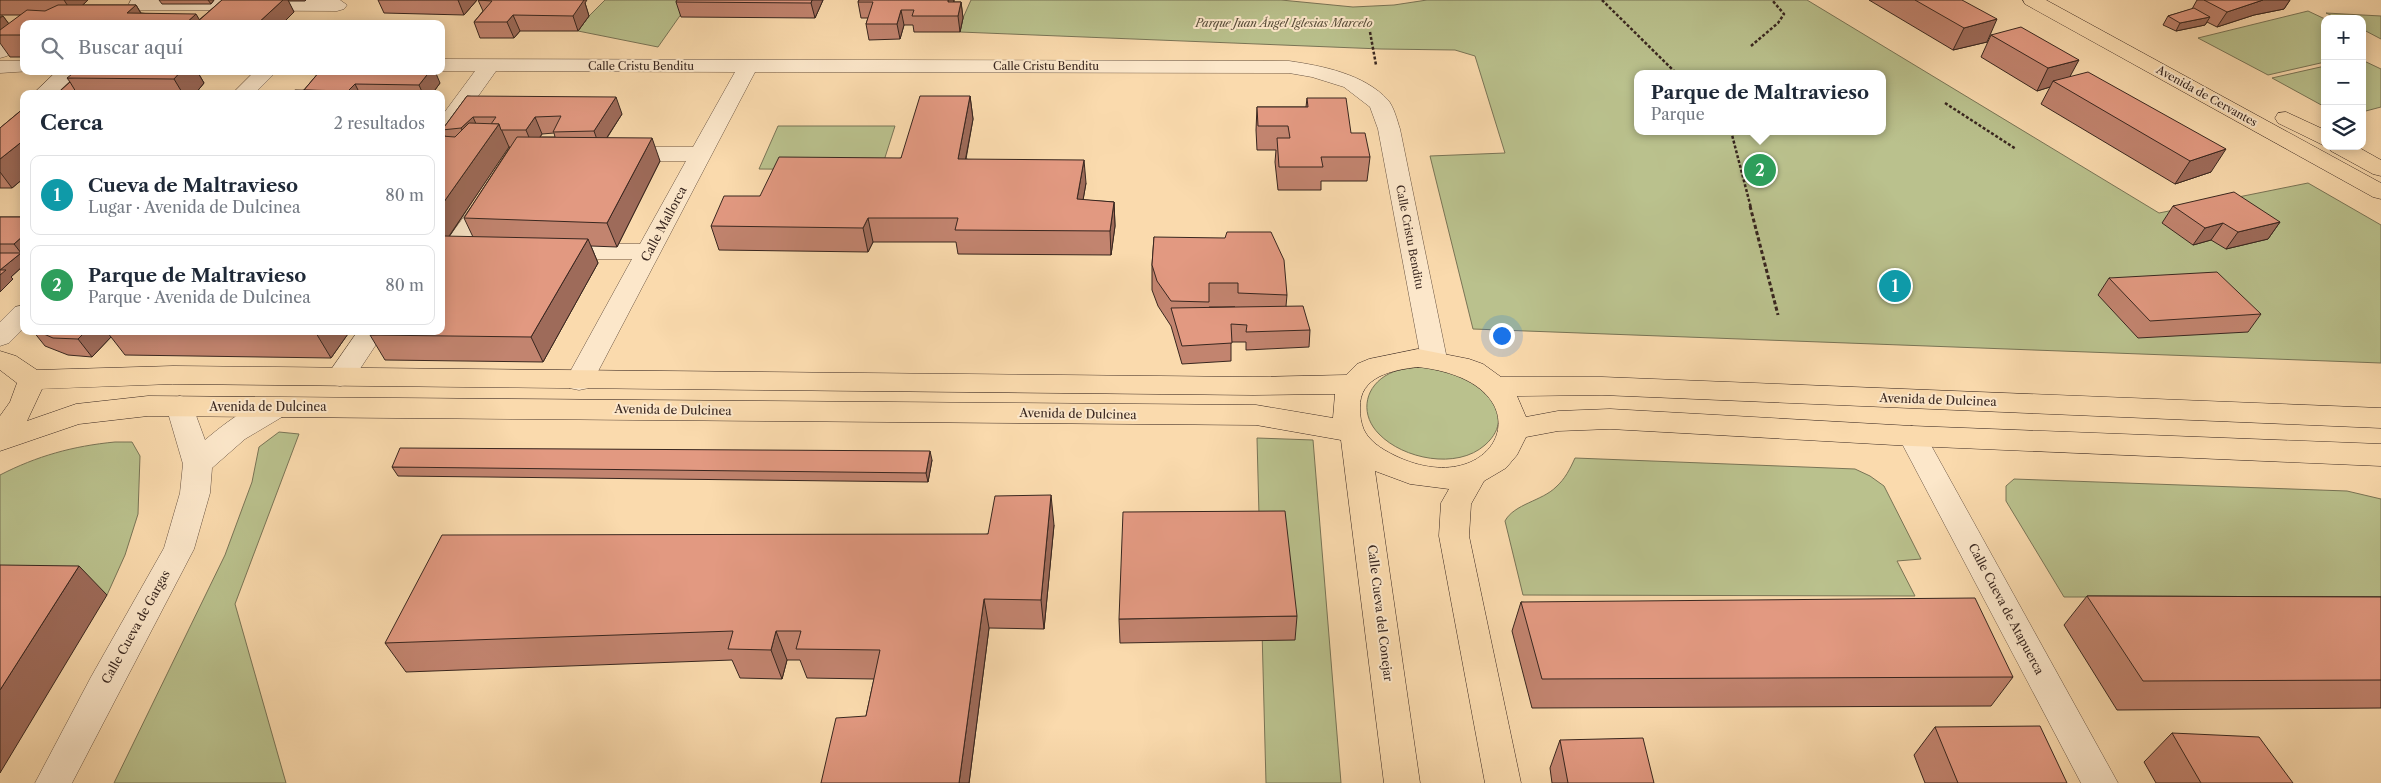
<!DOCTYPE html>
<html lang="es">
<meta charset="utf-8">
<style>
:root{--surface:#fff;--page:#f6f6f7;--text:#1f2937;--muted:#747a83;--line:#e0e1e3;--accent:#2563eb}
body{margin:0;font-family:"Libre Caslon Text",serif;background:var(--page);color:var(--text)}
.controls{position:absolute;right:15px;top:15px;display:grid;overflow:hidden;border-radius:10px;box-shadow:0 2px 12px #0003}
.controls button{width:45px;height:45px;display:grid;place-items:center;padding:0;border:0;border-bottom:1px solid var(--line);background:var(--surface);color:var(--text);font:25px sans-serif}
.you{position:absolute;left:1501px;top:335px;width:18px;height:18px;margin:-12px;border:4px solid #fff;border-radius:50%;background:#1a73e8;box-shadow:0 0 0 8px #1a73e833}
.badge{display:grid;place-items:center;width:32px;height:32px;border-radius:50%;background:var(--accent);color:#fff;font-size:16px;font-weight:700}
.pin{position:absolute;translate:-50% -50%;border:2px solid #fff;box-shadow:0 1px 5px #0006}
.popup{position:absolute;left:1634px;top:70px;width:252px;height:65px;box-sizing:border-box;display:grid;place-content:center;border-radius:10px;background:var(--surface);filter:drop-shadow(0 1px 4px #0005);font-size:16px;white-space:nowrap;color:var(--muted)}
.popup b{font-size:19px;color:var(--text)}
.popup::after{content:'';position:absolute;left:50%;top:100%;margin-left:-10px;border:10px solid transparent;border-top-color:var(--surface)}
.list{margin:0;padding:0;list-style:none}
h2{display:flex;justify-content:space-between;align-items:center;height:65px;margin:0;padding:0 20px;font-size:21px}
h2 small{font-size:16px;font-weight:400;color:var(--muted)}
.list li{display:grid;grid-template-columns:32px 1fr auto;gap:15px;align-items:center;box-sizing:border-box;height:80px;margin:0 10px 10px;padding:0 10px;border:1px solid var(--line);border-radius:10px}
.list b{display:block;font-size:19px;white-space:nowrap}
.list p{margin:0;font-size:16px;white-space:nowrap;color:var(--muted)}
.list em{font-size:16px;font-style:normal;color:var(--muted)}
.icon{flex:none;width:28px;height:28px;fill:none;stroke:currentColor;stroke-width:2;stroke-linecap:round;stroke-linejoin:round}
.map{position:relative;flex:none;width:2381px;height:783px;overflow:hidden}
.search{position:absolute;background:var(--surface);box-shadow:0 2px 12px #0003;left:20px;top:20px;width:425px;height:55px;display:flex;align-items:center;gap:12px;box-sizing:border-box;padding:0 18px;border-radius:10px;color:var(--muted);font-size:19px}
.panel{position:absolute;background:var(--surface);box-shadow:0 2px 12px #0003;left:20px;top:90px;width:425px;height:245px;border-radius:10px}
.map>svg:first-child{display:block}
</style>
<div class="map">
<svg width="2381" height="783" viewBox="0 0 2381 783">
<rect width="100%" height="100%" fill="#fadaad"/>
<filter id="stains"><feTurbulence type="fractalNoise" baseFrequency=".004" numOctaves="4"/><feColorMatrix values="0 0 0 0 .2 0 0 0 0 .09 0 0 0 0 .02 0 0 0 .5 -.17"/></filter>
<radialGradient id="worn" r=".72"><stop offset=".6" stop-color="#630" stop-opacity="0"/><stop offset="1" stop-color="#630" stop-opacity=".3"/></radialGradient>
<!-- green -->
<g fill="#bac18d" stroke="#797456" fill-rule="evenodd">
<polygon points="605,0 691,0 658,47 578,31 589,16"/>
<path d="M971 0H1281L1353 7 1394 5 1427 0H1807L2159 213 2308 183 2381 225V363L1473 329 1430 156 1505 153 1475 56 1455 50 1381 49 960 32 963 18ZM1638 74H1882V131H1638Z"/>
<polygon points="2308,11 2325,19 2325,62 2268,75 2198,38"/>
<polygon points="2326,13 2381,16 2381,39 2362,29 2362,19 2339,19"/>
<polygon points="2362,60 2381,69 2381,107 2362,112"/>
<polygon points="2325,66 2325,107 2272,78"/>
<polygon points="778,126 895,126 881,170 759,169"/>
<path d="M1421 367C1429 367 1437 367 1444 369 1474 379 1522 412 1485 445 1457 470 1403 459 1379 434 1361 416 1363 390 1385 376 1396 369 1409 368 1421 367Z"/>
<polygon points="279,432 299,434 235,604 286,783 114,783 225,555 252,482 259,447"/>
<polygon points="1257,438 1313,440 1341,783 1266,783"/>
<path d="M115 442H132L140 456 138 514 125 555 107 595 0 594V475C37 456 73 446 115 442Z"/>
<path d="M1575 458 1855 469 1870 476 1884 486 1921 559 1897 561 1915 596 1523 595 1505 521C1514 504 1542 501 1556 487 1565 479 1570 469 1575 458Z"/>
<polygon points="2014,479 2347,491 2381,499 2381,597 2064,597 2006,501 2006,486"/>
</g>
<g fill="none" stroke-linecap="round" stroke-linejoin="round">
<defs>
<g id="minor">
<polygon points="131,0 340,0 347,5 344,9 337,11 138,10 131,8 129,4"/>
<polygon points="24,28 24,44 7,56 0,58 0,42 17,30"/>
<path d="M441 59 1289 61C1323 66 1364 74 1388 100 1394 107 1397 120 1400 129L1447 359 1443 365 1434 368 1425 365 1421 359 1378 129 1370 107 1344 87 1312 77 1289 73 755 72 593 381 589 388 579 390 569 388 565 381 632 259H555L546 256 543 251 546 246 555 243 640 244 686 161H620L612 159 609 154 612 149 620 147H693L735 72 496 71 449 137 441 138V117L475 71H441Z"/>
<polygon points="0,61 24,61 24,71 31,71 0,73"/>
<polygon points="57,71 80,71 56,94 33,94"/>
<polygon points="255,71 277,71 254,94 232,94"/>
<polygon points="490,190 498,192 502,197 462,254 453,256 444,254 441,250 444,244 482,192"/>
<polygon points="24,305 24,328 9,343 0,346 0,322 15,307"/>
<polygon points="358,331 385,331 350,384 340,386 330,384 326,377"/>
<path d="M180 396 190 399 205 440C224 424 262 393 287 400L291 407 287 414 245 439 212 468 210 493 194 549 72 783H35L91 677 164 548 180 493 183 464 166 406 170 399Z"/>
<polygon points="1912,426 1922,429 2118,783 2081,783 1898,436 1902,429"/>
</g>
<g id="major">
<polygon points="2023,0 2046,0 2381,183 2381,199 2373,197 2025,4"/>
<polygon points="2286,112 2325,130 2325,146 2278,123 2275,118 2278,113"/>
<polygon points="2328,146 2356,146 2381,160 2381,176 2373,174 2331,151"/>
<path d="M1418 349 1469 359 1483 364 1501 377H1602L2381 408V428L1602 395 1517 396 1526 417 1558 411 1610 409 1912 426 2381 444V466L1912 446 1610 429 1558 431 1526 437 1517 455 1506 468 1484 481 1471 504 1469 536 1521 783H1485L1439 536 1441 503 1449 489 1410 484 1375 471 1420 783H1384L1341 440 1256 425 148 416 79 424 0 451V416L10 402 17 383 0 370V351L16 356 37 370 173 366 1253 377 1346 375 1357 364 1369 359ZM1418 367C1551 382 1501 502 1400 458 1387 452 1371 444 1364 430 1361 423 1360 416 1360 408 1359 376 1393 370 1418 367ZM173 384 1253 395 1335 394 1333 418 1256 405 148 396 76 404 27 421 42 389Z"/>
</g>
</defs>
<!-- minor casing -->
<use href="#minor" stroke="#685342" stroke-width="1"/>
<!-- major casing -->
<use href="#major" stroke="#38261f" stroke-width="1"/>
<!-- path-far1 -->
<g stroke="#38261f" stroke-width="2.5" stroke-dasharray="3 2" stroke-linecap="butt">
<polyline points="1602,0 1677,74"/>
<polyline points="1370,32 1376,65"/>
<polyline points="1751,46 1778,23 1784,14 1772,0"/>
<polyline points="1945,103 2016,149"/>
<polyline points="1731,131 1751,208"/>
</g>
<!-- path -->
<polyline stroke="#38261f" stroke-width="3" stroke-dasharray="4 2.5" stroke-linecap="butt" points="1750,206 1778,315"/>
<!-- minor -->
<use href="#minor" fill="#fce7ca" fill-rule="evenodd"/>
<!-- major -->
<use href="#major" fill="#fadaad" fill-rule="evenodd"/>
</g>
<!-- wall -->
<g fill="#c2846f" stroke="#38261f" fill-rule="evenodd">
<polygon points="0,0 88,0 83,5 136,5 141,13 199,20 222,0 306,0 305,1 288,1 294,12 282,24 24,24 24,57 10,57 0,43 0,16 3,16 9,24 21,15 0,15"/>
<polygon points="159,0 214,0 211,4 162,4"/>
<polygon points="378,0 477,0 464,15 384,13"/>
<polygon points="478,0 585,3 589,16 578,31 520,31 514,38 480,38 474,22 483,11"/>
<polygon points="677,0 823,0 815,18 681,17 676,2"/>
<polygon points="859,0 954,0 954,2 961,2 963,18 960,32 914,32 913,25 904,25 900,39 869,40 866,24 868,18 861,18 858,2"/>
<polygon points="1869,0 1962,0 1987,42 1953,50"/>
<polygon points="2197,0 2290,0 2284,9 2254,15 2217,27 2207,22 2205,25 2176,31 2163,25 2168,16 2192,9"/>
<polygon points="1991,35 2070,77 2211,172 2175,184 2041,104 2050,87 2037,91 1981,57"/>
<polygon points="197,71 204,83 195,94 41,94 60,91 70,82 67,78"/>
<polygon points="320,71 440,83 432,94 290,94 304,90"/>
<path d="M467 96 622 114 607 138 660 161 617 247 591 246 598 263 543 362 385 360 370 335 441 331V136H445L442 130ZM554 133 555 137H540L542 134ZM508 147H510L464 218 473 237H449Z"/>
<polygon points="970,96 973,119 966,159 1086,183 1083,200 1114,202 1115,226 1111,255 958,254 956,242 873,242 868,252 719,250 711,226 760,196 901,158"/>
<polygon points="1307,98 1351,133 1370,157 1367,181 1321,181 1321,190 1278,190 1275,162 1276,150 1257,150 1256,130 1257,107 1306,107"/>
<polygon points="24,108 24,178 12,188 0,188 0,128"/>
<polygon points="2173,206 2280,222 2268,239 2226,249 2211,240 2193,245 2162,223"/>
<polygon points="0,217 24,217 24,265 11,277 13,279 0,292"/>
<path d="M1154 237 1287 295 1286 306 1310 330 1309 347 1246 350V342H1231V361L1182 364 1171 326 1158 306 1152 290V265ZM1209 307H1235L1209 308Z"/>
<polygon points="2109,278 2261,314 2248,332 2138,338 2098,295"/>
<polygon points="33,331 350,331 331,358 125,355 111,337 92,357 68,355 45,346"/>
<polygon points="932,460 928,482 398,476 392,467"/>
<polygon points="1054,525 1044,629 989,628 969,783 821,783 866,716 874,679 807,678 800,660 787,660 782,679 740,678 732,660 406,672 385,643 988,534"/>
<polygon points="2087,596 2381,597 2381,708 2117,710 2064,625"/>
<polygon points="1521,602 2013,677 1991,706 1532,708 1512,631"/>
<polygon points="1297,616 1295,640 1120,643 1119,619"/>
<polygon points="1935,727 2067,783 1925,783 1914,755"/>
<polygon points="2172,733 2293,783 2156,783 2144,762"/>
<polygon points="1560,740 1654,783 1552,783 1550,768"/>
</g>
<!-- shaded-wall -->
<g fill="#9e6b5a" stroke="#38261f">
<polygon points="64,0 88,0 73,14"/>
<polygon points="208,0 214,0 211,4"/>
<polygon points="283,0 288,0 294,12 282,24 257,24"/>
<polygon points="458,0 477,0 464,15"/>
<polygon points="570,0 587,0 585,3 589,16 578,31 573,16"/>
<polygon points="812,0 823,0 815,18 811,3"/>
<polygon points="948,0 954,0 950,16 948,2"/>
<polygon points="2263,0 2290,0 2284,9 2254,15 2217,27 2227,12"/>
<polygon points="961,2 963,18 960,32 958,16"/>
<polygon points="136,5 147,24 127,13"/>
<polygon points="901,10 904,25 900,39 897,24"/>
<polygon points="196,14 202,24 185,24"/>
<polygon points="513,15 520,31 514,38 507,22"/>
<polygon points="3,16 14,31 0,35 0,18"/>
<polygon points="2210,17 2205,25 2176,31 2180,23"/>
<polygon points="1997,19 1987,42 1953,50 1964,28"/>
<polygon points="2079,60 2067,82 2053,81 2050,87 2037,91 2048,68"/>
<polygon points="181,71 197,71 204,83 195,94 183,94 174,79"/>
<polygon points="430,71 435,71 440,83 432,94 423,94 419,85"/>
<polygon points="355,84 360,94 345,94"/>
<polygon points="970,96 973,119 961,183 958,159"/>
<polygon points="616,97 622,114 600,148 594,131"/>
<polygon points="473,117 480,133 469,145 461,128"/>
<polygon points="535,117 542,134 533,147 526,130"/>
<polygon points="499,124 509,147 445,242 441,234 441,206"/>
<polygon points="652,138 660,161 617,247 607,223"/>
<polygon points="24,140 24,178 12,188 0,172 0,159"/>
<polygon points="2226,149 2211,172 2175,184 2190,161"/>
<polygon points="1084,160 1086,183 1079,223 1077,199"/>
<polygon points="1114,202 1115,226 1111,255 1110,231"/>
<polygon points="868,218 873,242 868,252 863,228"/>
<polygon points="2280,222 2268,239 2226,249 2238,232"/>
<polygon points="2223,223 2211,240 2193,245 2205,228"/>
<polygon points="24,235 24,265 11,277 13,279 0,292 0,270 21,253 14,244"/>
<polygon points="588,239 598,263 543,362 531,337"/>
<polygon points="86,331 106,331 111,337 92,357 78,339"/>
<polygon points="317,331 350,331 331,358 316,333"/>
<polygon points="930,451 932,460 928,482 926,473"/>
<polygon points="1051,495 1054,525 1044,629 1041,600"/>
<polygon points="79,566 107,595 0,773 0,690"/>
<polygon points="984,599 989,628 969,783 959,783"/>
<polygon points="776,631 787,660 782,679 771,650"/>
</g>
<!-- building -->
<g fill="#e29981" stroke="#38261f">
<polygon points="222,0 283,0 257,24 195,24"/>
<polygon points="478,0 584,0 573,16 513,15 507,22 474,22 492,1"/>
<polygon points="677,0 812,0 811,3 676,2"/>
<polygon points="859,0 948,0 948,2 961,2 958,16 912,16 914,10 901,10 897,24 866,24 873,2 858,2"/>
<polygon points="1915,0 1962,0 1997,19 1964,28"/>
<polygon points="2204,0 2263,0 2227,12"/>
<polygon points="58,5 136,5 127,13 196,14 185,24 24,24 24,35 0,35 0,30 27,10 45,11"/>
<polygon points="2194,8 2210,17 2180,23 2168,16"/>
<polygon points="2021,27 2079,60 2048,68 1991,35"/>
<polygon points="76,71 181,71 174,79 67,78"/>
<polygon points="320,71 430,71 419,85 355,84 348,91 304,90"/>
<polygon points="2088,72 2226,149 2190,161 2053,81"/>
<polygon points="70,82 76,92 60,91"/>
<polygon points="295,90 424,93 290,94"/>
<polygon points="45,91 105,93 104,94 41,94"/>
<polygon points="172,91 170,94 133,94 134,93"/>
<polygon points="467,96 616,97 594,131 553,132 561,116 535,117 526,130 501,130 499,124 491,124 496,117 473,117 461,128 442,130"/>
<polygon points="920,96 970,96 958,159 1084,160 1077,199 1114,202 1110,231 955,230 958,218 868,218 863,228 711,226 724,196 760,196 779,157 901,158"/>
<polygon points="1307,98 1346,98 1351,133 1365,133 1370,157 1321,157 1323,167 1279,167 1277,138 1290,138 1288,126 1258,126 1257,107 1308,107"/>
<polygon points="24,108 24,140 0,159 0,128"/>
<polygon points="469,123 499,124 441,206 441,136 455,137"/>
<polygon points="517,137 652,138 607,223 464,218"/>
<polygon points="2234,192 2280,222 2238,232 2223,223 2205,228 2173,206"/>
<polygon points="0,217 24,217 24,235 14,244 0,244"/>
<polygon points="1227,232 1271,232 1284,260 1287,295 1238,293 1238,283 1209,283 1209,302 1171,301 1157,281 1152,265 1154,237 1225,238"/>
<polygon points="444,236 588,239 531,337 370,335 373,331 441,331 441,240"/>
<polygon points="0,253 21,253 0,270 6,270 0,275"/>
<polygon points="2217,272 2261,314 2150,321 2109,278"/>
<polygon points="1303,306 1310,330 1246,332 1247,325 1231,324 1232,343 1182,346 1171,308"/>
<polygon points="37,331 86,331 78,339 53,338"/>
<polygon points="132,331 317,331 316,333"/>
<polygon points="400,448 930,451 926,473 392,467"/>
<polygon points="1051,495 1041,600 984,599 959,783 821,783 836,718 866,716 880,650 796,649 801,631 776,631 771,650 728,649 733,631 385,643 442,535 988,534 995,496"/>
<polygon points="1285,511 1297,616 1119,619 1123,512"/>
<polygon points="0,565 79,566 0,690"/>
<polygon points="2087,596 2381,597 2381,680 2143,681"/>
<polygon points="1975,598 2013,677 1542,679 1521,602"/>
<polygon points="2040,726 2067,783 1958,783 1935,727"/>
<polygon points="2172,733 2259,737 2293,783 2201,783"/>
<polygon points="1643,738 1654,783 1568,783 1560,740"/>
</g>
<g text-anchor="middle" stroke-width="4" stroke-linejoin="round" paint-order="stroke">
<!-- far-park labels -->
<g font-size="11" font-style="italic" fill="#584d3a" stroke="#fce7ca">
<text x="1284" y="27">Parque Juan Ángel Iglesias Marcelo</text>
</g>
<!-- far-street labels -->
<g font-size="11" fill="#38261f" stroke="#fce7ca">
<text x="641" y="70">Calle Cristu Benditu</text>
<text x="1046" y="70">Calle Cristu Benditu</text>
<text transform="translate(2207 96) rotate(29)" y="4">Avenida de Cervantes</text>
<text transform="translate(1410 237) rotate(79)" y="4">Calle Cristu Benditu</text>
</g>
<!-- street labels -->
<g font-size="12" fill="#38261f" stroke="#fce7ca">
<text transform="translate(664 224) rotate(-62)" y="4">Calle Mallorca</text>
<text transform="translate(1938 400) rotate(2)" y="4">Avenida de Dulcinea</text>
<text x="268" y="411">Avenida de Dulcinea</text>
<text transform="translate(673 410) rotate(1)" y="4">Avenida de Dulcinea</text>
<text transform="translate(1078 414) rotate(1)" y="4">Avenida de Dulcinea</text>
<text transform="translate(2006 609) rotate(62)" y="4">Calle Cueva de Atapuerca</text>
<text transform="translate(1380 613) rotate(83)" y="4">Calle Cueva del Conejar</text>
<text transform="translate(136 627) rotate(-61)" y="4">Calle Cueva de Gargas</text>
</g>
</g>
<rect width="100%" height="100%" filter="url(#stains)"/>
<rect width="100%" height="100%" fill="url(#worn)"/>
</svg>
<div class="controls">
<button>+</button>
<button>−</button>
<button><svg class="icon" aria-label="layers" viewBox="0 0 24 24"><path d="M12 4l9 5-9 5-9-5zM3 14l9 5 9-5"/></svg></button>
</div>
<div class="you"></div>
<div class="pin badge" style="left:1895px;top:286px;background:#0f9aa8">1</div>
<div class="pin badge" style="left:1760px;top:170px;background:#2e9e5b">2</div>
<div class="popup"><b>Parque de Maltravieso</b>Parque</div>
<div class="search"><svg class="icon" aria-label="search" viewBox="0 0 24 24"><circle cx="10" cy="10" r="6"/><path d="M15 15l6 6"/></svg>Buscar aquí</div>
<section class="panel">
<h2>Cerca<small>2 resultados</small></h2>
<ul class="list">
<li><span class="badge" style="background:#0f9aa8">1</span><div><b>Cueva de Maltravieso</b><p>Lugar · Avenida de Dulcinea</p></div><em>80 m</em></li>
<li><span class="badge" style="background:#2e9e5b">2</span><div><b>Parque de Maltravieso</b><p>Parque · Avenida de Dulcinea</p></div><em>80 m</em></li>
</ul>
</section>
</div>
